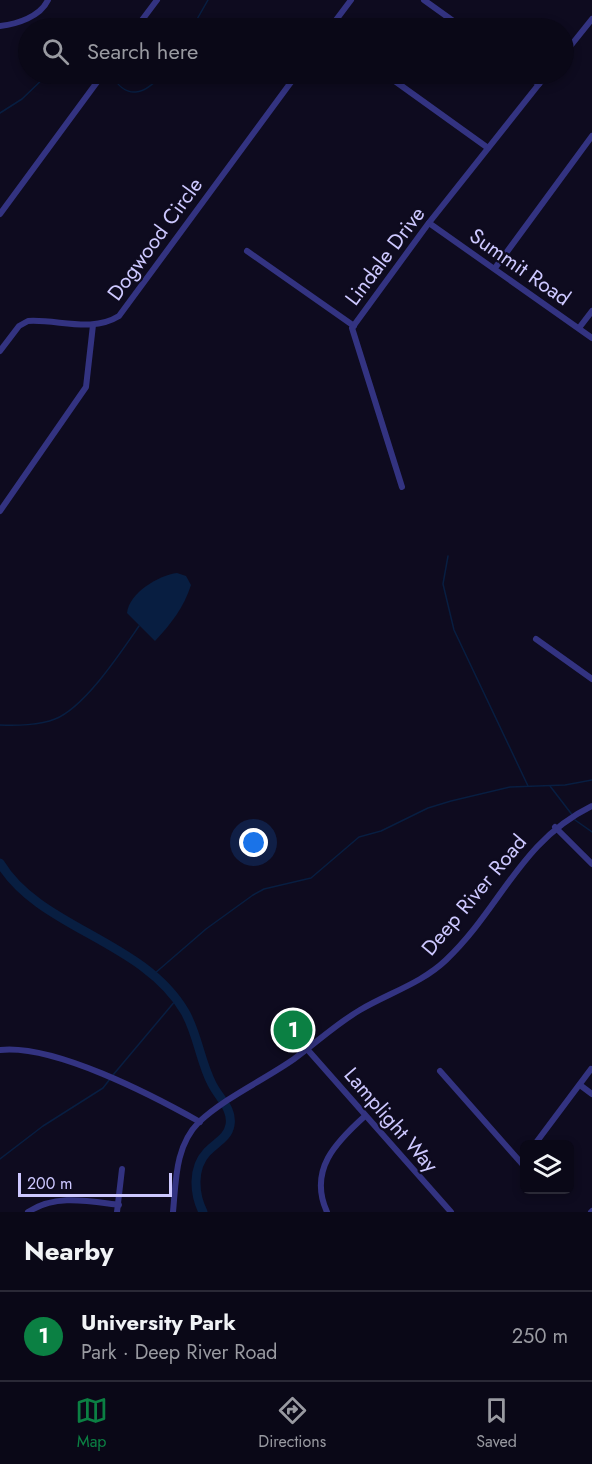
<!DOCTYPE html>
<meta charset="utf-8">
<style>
:root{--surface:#0a0817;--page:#131120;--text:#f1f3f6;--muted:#999aa1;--line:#2a2936;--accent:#0b8043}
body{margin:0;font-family:Jost,sans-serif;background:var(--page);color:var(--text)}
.controls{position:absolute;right:18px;bottom:18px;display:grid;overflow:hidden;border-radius:9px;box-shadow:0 3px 9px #0003}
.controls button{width:54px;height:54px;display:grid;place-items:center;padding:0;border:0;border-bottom:2px solid var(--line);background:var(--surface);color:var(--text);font:30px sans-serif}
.scale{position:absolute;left:18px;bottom:15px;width:154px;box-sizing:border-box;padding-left:6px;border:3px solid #cdc8ff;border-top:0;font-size:16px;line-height:21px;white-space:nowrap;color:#cdc8ff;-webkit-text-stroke:4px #0e0b1f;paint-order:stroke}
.you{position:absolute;left:254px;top:843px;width:21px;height:21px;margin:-15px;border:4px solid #fff;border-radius:50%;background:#1a73e8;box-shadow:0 0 0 9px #1a73e833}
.badge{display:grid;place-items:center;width:39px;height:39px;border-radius:50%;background:var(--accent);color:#fff;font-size:20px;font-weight:700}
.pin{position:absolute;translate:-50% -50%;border:3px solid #fff;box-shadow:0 2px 6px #0006}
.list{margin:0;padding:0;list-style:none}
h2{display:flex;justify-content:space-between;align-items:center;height:78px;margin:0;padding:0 24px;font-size:26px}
h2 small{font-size:20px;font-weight:400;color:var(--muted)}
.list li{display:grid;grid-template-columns:39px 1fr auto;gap:18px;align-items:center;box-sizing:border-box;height:90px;padding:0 24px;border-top:2px solid var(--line)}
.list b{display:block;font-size:22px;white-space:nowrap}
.list p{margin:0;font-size:20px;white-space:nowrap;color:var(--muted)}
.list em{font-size:20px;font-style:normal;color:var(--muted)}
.icon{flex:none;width:33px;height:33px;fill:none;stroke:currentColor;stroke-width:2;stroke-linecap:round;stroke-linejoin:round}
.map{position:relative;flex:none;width:592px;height:1212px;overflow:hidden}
.search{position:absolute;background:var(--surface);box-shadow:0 3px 9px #0003;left:18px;right:18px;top:18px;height:66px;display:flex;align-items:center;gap:15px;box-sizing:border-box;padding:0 21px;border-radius:33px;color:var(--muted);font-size:22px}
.sheet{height:168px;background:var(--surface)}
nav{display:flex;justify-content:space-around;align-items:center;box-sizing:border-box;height:84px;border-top:2px solid var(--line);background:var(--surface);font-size:16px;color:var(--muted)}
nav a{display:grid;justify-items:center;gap:3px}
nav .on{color:var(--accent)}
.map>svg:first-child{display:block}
</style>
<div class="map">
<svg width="592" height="1212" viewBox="0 0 592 1212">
<rect width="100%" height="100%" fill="#0e0b1f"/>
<!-- green -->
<polygon fill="#0d2927" points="296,1008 314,1031 289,1051 272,1028"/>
<!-- water -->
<path fill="#081e41" d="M177 573 186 576 191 585C184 607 171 624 155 641L127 613C129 593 159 575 177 573Z"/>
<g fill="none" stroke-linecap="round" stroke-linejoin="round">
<!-- stream -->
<g stroke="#081e41" stroke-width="1.5">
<polyline points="192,28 208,0"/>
<path d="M111 74C126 101 145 95 162 74"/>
<polyline points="0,113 22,99 48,74"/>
<polyline points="448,556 443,584 454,630 528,786"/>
<path d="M0 725C16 726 40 725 55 719 85 707 121 652 139 626"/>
<polyline points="550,786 573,816"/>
<polyline points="575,820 592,832"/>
<polyline points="154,974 206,929 253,895 264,889 311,878 359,837 381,831 428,808 451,801 510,787 565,785 592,780"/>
<polyline points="113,1075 176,1000"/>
<polyline points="0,1159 43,1126 103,1088 110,1079"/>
</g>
<!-- river -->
<path stroke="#081e41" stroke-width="9" d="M0 863C40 929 143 940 185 1012 198 1035 200 1061 212 1084 219 1098 233 1109 230 1125 228 1138 215 1143 207 1152 192 1168 194 1194 203 1212"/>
<!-- minor -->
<g stroke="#333381" stroke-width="6">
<polyline points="424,0 463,28"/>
<path d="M0 26C17 24 40 17 48 0"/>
<polyline points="136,28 157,0"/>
<polyline points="330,28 351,0"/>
<polyline points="564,54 592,19"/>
<polyline points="385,74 488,148"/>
<polyline points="524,74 539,84"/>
<polyline points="0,214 103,74"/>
<polyline points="429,223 592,338"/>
<polyline points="247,251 354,326"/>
<polyline points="495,268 592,136"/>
<polyline points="579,328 592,311"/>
<path d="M0 351 19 326 28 321C58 319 92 333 119 316L297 74"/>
<polyline points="402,487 352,328 428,224 547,74"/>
<polyline points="0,511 86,387 93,325"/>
<polyline points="536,639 592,679"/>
<polyline points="555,827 592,864"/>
<polyline points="307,1049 451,1212"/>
<path d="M0 1050C54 1044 152 1095 200 1122"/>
<polyline points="440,1071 524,1166"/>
<polyline points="580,1085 592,1094"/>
<polyline points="535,1144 591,1069"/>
<path d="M28 1212C56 1194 87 1201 119 1205"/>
<polyline points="117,1212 122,1169"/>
<path d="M173 1212C176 1181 175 1146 199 1122 226 1097 264 1080 294 1059 316 1043 336 1024 360 1010 389 993 422 983 446 960 501 908 520 841 592 806"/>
<path d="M327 1212C308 1170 336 1142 365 1116"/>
<polyline points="591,1212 592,1211"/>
</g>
</g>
<g text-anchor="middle" stroke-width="4.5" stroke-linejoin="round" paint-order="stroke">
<!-- street labels -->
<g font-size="21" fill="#cdc8ff" stroke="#0e0b1f">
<text transform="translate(155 239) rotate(-54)" y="7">Dogwood Circle</text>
<text transform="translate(385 256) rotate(-53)" y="7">Lindale Drive</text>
<text transform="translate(520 267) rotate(35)" y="7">Summit Road</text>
<text transform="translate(474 895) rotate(-50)" y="7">Deep River Road</text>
<text transform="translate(391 1120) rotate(49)" y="7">Lamplight Way</text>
</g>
</g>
</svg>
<div class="controls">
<button><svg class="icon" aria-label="layers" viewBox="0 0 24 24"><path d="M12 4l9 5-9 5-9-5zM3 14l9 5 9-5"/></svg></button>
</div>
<div class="scale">200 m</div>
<div class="you"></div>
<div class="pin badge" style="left:293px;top:1030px">1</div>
<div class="search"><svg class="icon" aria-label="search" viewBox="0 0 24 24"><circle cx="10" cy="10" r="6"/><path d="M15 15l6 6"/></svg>Search here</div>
</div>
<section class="sheet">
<h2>Nearby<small></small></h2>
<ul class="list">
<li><span class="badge">1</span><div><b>University Park</b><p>Park · Deep River Road</p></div><em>250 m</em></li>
</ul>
</section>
<nav>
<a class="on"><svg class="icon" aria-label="map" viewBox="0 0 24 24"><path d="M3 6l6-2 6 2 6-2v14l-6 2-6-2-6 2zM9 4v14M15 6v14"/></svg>Map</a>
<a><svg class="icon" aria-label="directions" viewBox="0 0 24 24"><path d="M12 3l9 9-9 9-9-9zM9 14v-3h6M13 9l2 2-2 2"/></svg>Directions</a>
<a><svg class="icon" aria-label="saved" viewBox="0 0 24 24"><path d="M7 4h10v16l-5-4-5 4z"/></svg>Saved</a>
</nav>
